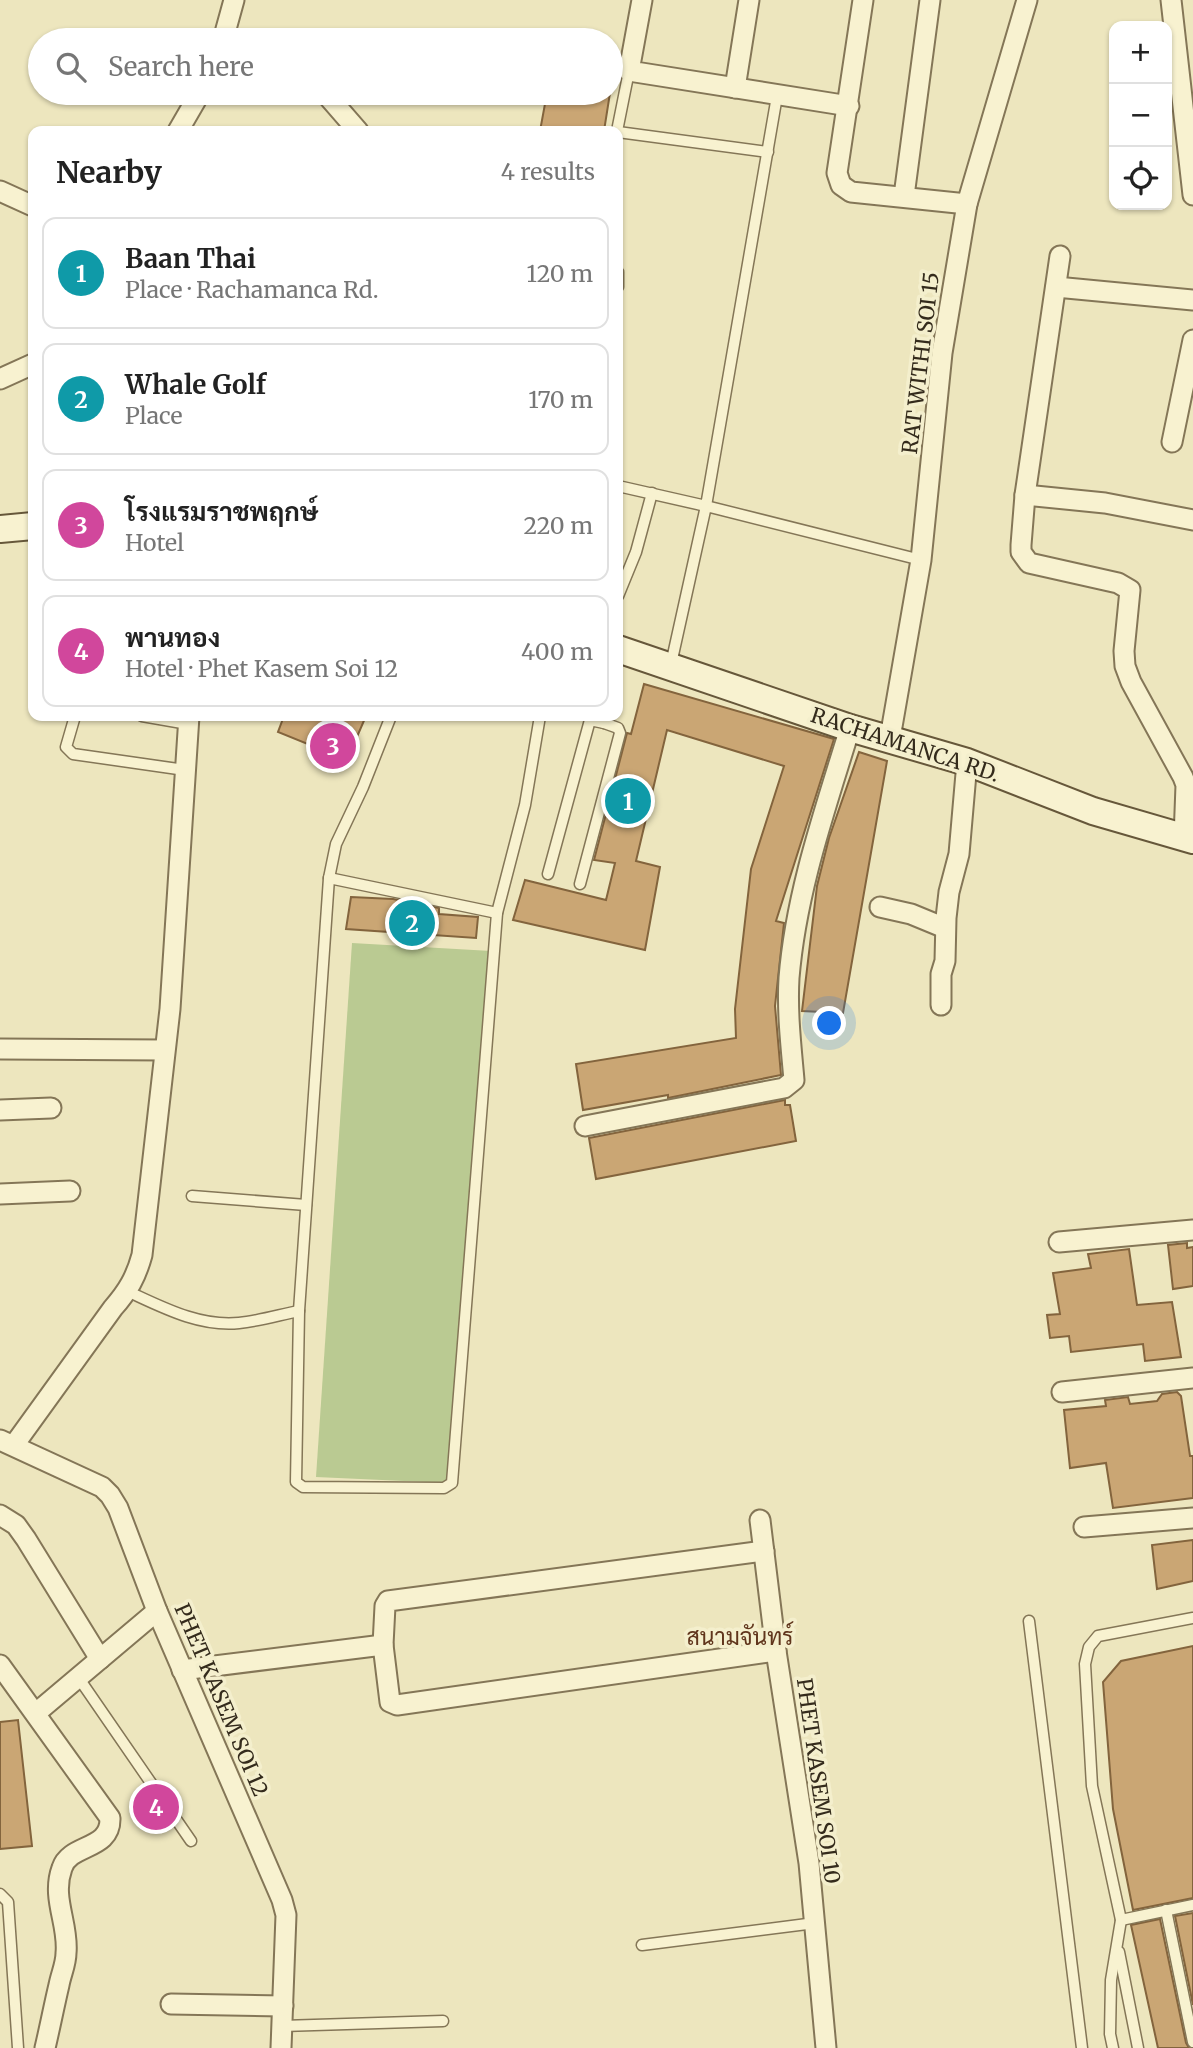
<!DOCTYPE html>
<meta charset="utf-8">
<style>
:root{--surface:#fff;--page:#f2f2f2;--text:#222;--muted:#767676;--line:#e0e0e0;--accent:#923828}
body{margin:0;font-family:Merriweather,Sarabun,serif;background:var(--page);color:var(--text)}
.controls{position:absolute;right:21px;top:21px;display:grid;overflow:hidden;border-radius:14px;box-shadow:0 2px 5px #0004}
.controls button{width:63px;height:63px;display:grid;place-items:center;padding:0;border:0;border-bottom:2px solid var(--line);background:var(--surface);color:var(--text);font:35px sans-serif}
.you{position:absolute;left:830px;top:1024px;width:24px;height:24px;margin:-18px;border:5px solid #fff;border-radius:50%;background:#1a73e8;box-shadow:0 0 0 10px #1a73e833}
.badge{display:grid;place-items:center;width:46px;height:46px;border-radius:50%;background:var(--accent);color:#fff;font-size:23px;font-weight:700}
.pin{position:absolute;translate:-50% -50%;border:4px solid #fff;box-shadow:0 2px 7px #0006}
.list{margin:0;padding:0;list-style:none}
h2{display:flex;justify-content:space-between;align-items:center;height:91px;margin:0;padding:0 28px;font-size:30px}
h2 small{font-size:23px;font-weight:400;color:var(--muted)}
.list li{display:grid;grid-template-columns:46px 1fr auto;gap:21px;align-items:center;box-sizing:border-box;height:112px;margin:0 14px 14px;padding:0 14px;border:2px solid var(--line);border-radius:14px}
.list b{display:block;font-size:26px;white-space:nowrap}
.list p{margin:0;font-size:23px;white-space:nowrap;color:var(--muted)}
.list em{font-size:23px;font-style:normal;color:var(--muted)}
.icon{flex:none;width:38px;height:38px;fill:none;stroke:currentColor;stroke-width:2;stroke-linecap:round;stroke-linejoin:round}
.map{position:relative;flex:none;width:1193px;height:2048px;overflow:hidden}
.search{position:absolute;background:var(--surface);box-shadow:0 2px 5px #0004;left:28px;top:28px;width:595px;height:77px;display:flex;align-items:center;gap:18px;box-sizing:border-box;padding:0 24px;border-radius:38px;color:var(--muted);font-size:26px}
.panel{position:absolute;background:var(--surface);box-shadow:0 2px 5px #0004;left:28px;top:126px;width:595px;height:595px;border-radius:14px}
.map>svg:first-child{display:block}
</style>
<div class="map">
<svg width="1193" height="2048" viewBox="0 0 1193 2048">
<rect width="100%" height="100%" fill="#ede6be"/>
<!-- green -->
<polygon fill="#baca92" points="352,943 491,951 448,1483 316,1477"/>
<!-- building -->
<g fill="#caa674" stroke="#83643d" stroke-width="2">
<polygon points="547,93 610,93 604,131 540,131"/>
<polygon points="644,684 834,739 776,921 784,923 775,1006 781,1075 668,1098 668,1095 583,1110 576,1064 736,1038 735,1009 751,869 784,766 667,730 636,861 660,867 645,950 513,920 525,880 606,900 615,863 594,860 627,733 631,734"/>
<polygon points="284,716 366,716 347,760 278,732"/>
<polygon points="859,752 887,761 843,1013 802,1011 817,886 829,838"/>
<polygon points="351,897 393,899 439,908 439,914 478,917 476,938 346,929"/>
<polygon points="785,1100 785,1105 790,1105 796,1141 596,1179 589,1138"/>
<polygon points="1187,1243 1187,1248 1193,1247 1193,1286 1173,1289 1168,1245"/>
<polygon points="1129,1249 1137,1305 1172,1302 1181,1357 1145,1361 1143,1344 1071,1352 1069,1336 1050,1338 1047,1315 1060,1314 1053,1273 1091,1268 1088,1254"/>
<polygon points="1177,1392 1181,1396 1190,1456 1193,1456 1193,1498 1113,1508 1106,1463 1070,1468 1064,1410 1106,1406 1105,1400 1128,1397 1130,1404 1157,1401 1162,1394"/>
<polygon points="1193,1540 1193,1581 1157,1589 1152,1545"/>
<polygon points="1193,1646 1193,1898 1133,1910 1113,1809 1103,1682 1121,1661"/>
<polygon points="18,1720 32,1846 0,1849 0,1722"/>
<polygon points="1193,1913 1193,2005 1175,1916"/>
<polygon points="1160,1919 1186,2043 1189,2048 1158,2048 1131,1925"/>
</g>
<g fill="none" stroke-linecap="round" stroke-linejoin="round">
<defs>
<g id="lane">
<polyline points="617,131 629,71"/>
<polyline points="618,132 768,152"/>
<polyline points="618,272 618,287"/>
<polyline points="618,486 706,506 777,96"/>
<polyline points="618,596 636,552 652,493"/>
<polyline points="671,664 706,506 921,560"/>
<polyline points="75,716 66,747 73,754 185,770"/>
<polyline points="142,716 188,724"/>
<polyline points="391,716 363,787 336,844 329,878 299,1311 296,1482 303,1487 444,1488 452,1483 497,913 525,805 540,716"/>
<polyline points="548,874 590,720 604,723 605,716"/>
<polyline points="329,878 497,913"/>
<polyline points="580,884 620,733 618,728 604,723"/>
<polyline points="192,1196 306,1205"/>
<path d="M127 1291C162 1307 199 1327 239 1323 259 1321 279 1315 299 1311"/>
<polyline points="1029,1621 1082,2048"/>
<polyline points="78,1677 191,1841"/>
<polyline points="0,1894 8,1902 18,2048"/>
<polyline points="1166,1910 1193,2042"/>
<polyline points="1121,1920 1193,1905"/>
<polyline points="642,1945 815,1923"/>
<polyline points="1119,1952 1138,2048"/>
<polyline points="282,2026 443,2021"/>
<polyline points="1113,2048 1110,2034 1111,1980 1121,1920 1092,1786 1085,1664 1089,1647 1098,1636 1193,1618"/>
</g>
<g id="street">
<polyline points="642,0 629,71 849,106"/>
<polyline points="863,0 837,173 841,185 851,192 967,204"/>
<polyline points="1171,0 1193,195"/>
<polyline points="223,40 234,0"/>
<polyline points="735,88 749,0"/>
<polyline points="325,93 358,131"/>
<polyline points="178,131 200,93"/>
<polyline points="0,191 33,206"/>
<polyline points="904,196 930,0"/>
<polyline points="1060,256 1025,495 1105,503 1193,520"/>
<polyline points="1056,287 1193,300"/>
<polyline points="0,379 33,364"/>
<polyline points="1172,442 1193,340"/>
<polyline points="1025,495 1021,545 1021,552 1029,563 1118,583 1130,590 1124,651 1125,666 1131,682 1183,777 1186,785 1184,839"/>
<polyline points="890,738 921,560 942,353 967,204 1027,0"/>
<polyline points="880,907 911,914 945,928"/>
<polyline points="941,1005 941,974 945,961 946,918 949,892 959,854 967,762"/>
<polyline points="0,1049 164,1050"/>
<polyline points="0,1110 51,1108"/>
<path d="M585 1126 784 1088 794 1080C791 1046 787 1012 789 978 796 892 825 810 850 728"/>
<polyline points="0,1194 70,1191"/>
<polyline points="1059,1242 1193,1230"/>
<polyline points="1062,1392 1193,1378"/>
<polyline points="0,1440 102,1487 110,1495 118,1508 157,1611 282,1900 286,1915 281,2048"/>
<path d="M14 1445 113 1308C128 1291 136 1277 142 1255L170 1009 189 716"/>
<polyline points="0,1515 16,1525 26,1539 100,1659"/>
<polyline points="760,1520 776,1651 809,1863 826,2048"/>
<polyline points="1084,1527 1193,1518"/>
<polyline points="764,1551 388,1601 385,1606 383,1645 390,1702 397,1705 776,1651"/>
<path d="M0 1665 110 1818C111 1851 70 1843 62 1868 51 1898 69 1924 66 1953 66 1964 61 1974 59 1985 54 2006 50 2027 45 2048"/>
<polyline points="182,1670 383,1645"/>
<polyline points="36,1713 157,1611"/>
<polyline points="171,2004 283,2006"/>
</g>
<g id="secondary">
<polyline points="0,529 33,526"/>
<polyline points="618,649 850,728 967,762 1093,811 1193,840"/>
</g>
</defs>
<!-- lane casing -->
<use href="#lane" stroke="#847657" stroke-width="13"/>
<!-- street casing -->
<use href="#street" stroke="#847657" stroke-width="23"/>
<!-- secondary casing -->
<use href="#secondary" stroke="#66573a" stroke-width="30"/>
<!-- lane -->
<use href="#lane" stroke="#f8f2d0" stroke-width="10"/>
<!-- street -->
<use href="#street" stroke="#f8f2d0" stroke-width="19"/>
<!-- secondary -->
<use href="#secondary" stroke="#f8f2d0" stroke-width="26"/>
</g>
<g text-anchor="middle" stroke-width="7" stroke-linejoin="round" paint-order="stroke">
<!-- street labels -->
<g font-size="21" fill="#342b1c" stroke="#f4efcd">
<text transform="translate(921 363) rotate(-83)" y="7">RAT WITHI SOI 15</text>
<text transform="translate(905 745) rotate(18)" y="7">RACHAMANCA RD.</text>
<text transform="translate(221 1700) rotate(67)" y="7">PHET KASEM SOI 12</text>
<text transform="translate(818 1781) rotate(82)" y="7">PHET KASEM SOI 10</text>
</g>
<!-- neighbourhood labels -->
<g font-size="23" fill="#60351c" stroke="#f4efcd">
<text x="740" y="1645">สนามจันทร์</text>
</g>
</g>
</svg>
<div class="controls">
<button>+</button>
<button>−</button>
<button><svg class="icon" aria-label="locate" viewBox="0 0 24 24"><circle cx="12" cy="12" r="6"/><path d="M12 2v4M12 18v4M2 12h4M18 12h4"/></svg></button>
</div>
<div class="you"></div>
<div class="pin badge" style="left:628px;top:801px;background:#0f9aa8">1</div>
<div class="pin badge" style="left:412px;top:923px;background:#0f9aa8">2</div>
<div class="pin badge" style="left:333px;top:746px;background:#d1479c">3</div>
<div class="pin badge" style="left:156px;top:1807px;background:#d1479c">4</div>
<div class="search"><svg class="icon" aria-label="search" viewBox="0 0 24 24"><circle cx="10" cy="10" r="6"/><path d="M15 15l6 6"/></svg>Search here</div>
<section class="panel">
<h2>Nearby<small>4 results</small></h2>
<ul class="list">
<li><span class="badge" style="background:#0f9aa8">1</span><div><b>Baan Thai</b><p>Place · Rachamanca Rd.</p></div><em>120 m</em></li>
<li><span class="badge" style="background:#0f9aa8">2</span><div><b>Whale Golf</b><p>Place</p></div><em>170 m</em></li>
<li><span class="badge" style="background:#d1479c">3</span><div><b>โรงแรมราชพฤกษ์</b><p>Hotel</p></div><em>220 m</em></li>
<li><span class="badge" style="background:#d1479c">4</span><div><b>พานทอง</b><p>Hotel · Phet Kasem Soi 12</p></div><em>400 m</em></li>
</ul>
</section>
</div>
